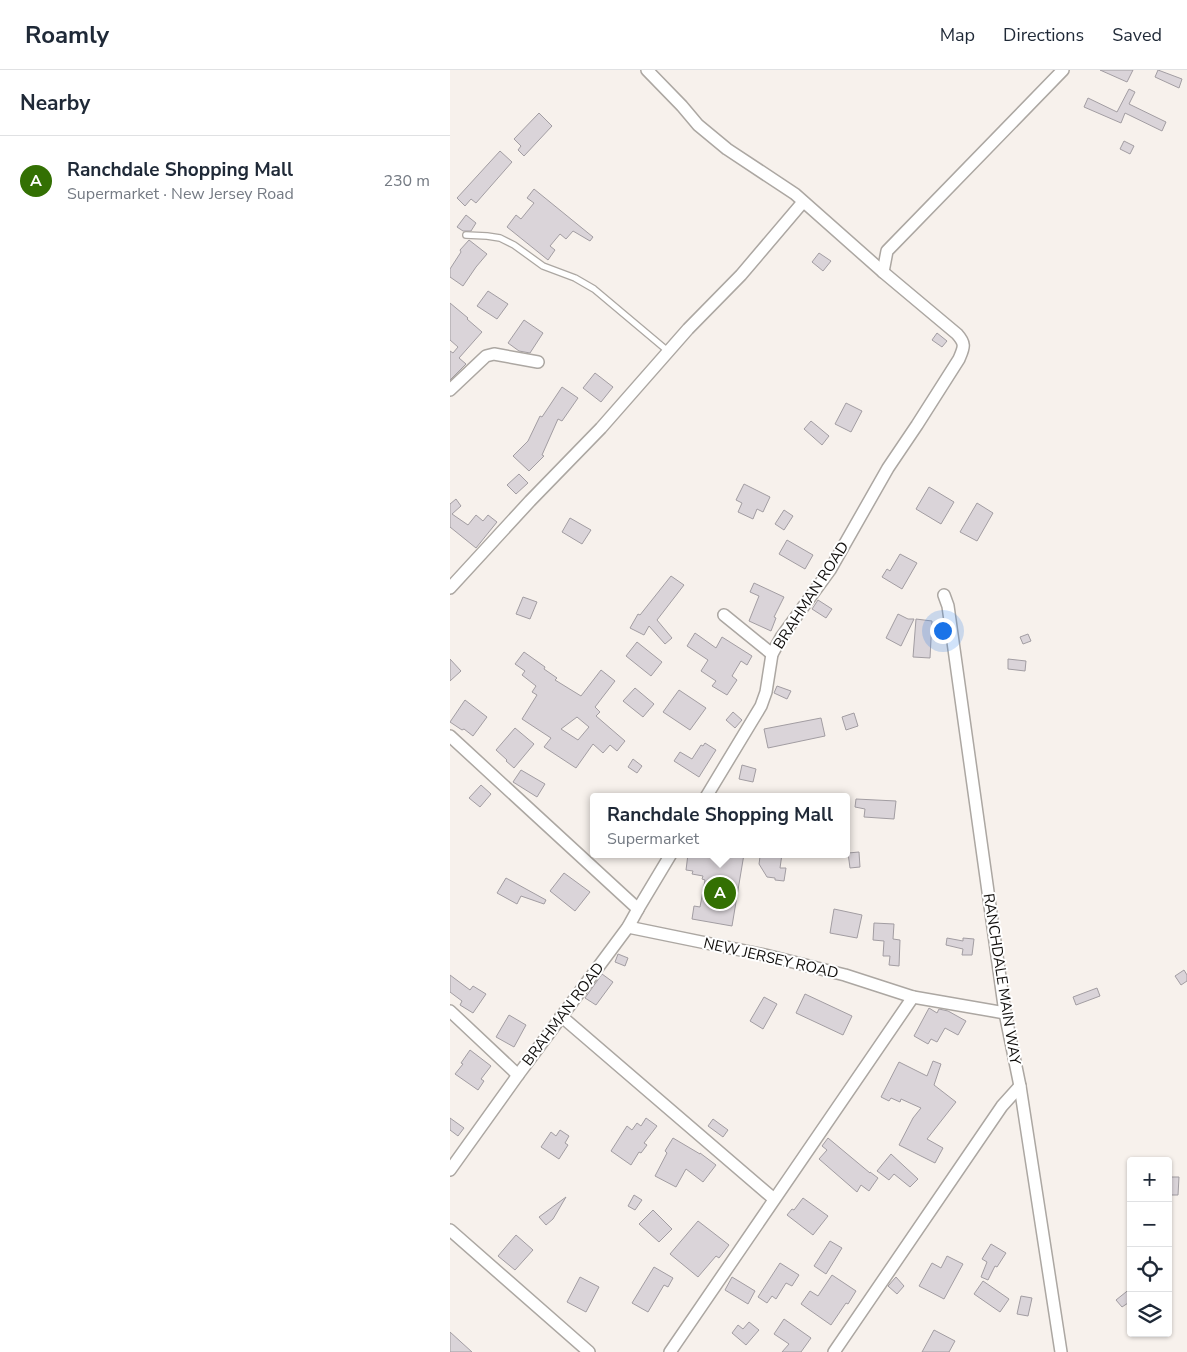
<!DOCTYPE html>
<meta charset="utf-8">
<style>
:root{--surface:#fff;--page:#f2f2f3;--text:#1f2937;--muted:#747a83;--line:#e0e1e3;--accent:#337003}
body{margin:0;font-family:"Nunito Sans",sans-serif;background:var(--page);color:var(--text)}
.controls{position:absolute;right:15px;bottom:15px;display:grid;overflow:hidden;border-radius:5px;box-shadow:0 1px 4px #0004}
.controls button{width:45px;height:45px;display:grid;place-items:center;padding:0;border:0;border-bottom:1px solid var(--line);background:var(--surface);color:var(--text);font:25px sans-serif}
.you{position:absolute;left:492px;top:560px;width:18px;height:18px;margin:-12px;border:4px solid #fff;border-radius:50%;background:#1a73e8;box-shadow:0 0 0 8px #1a73e833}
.badge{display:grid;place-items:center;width:32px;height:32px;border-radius:50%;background:var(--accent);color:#fff;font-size:16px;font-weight:700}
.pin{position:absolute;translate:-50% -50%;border:2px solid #fff;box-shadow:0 1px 5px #0006}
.popup{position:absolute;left:140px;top:723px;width:260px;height:65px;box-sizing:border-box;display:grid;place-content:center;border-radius:5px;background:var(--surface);filter:drop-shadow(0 1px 4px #0005);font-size:16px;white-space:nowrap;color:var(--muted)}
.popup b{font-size:19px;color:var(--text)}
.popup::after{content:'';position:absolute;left:50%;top:100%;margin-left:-10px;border:10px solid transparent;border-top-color:var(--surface)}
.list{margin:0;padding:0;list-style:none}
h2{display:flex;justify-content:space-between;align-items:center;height:65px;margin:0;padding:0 20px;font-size:21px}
h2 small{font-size:16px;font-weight:400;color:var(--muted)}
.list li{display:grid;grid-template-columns:32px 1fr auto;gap:15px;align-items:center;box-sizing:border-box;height:90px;padding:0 20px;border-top:1px solid var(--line)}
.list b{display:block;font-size:19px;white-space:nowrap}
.list p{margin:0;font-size:16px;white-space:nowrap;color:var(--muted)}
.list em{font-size:16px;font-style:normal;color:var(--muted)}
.icon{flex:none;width:28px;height:28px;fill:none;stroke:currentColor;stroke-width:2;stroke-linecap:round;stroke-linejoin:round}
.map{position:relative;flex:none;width:737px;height:1282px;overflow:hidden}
header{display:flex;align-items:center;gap:30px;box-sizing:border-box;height:70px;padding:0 25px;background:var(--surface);border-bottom:1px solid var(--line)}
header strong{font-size:24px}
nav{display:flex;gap:28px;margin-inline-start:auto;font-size:18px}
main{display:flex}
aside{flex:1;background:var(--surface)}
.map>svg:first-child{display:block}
</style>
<header>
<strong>Roamly</strong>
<nav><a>Map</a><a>Directions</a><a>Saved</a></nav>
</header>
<main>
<aside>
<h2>Nearby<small></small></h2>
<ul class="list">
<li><span class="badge">A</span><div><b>Ranchdale Shopping Mall</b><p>Supermarket · New Jersey Road</p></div><em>230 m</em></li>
</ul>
</aside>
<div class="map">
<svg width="737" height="1282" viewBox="0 0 737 1282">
<rect width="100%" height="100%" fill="#f7f1ec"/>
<!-- building -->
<g fill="#dad4d9" stroke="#a29da2" fill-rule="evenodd">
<polygon points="650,0 683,0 677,12"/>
<polygon points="708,0 732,9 729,18 705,7"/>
<polygon points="679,19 685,22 679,34 716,52 712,61 675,43 671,53 634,37 638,28 667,42"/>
<polygon points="89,43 102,56 74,86 68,80 71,76 64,69"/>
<polygon points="674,71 684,76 680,84 670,79"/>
<polygon points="50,81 62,92 26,133 21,129 15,136 7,128"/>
<polygon points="84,119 143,167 140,171 123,161 116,169 110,164 100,176 105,180 98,190 57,157 66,145 71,149 84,133 77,128"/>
<polygon points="16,145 26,153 21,161 13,161 7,157"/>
<polygon points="19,170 37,184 26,197 13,216 0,207 0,199 11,182 10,180"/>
<polygon points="369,183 381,191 373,201 362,192"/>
<polygon points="38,221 58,234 47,249 27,236"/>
<polygon points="0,233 18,248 17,249 32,262 9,288 16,294 0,310 0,281 3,283 8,277 0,270"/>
<polygon points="74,250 93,263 80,283 69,281 58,273"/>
<polygon points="487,263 497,271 492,277 482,270"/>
<polygon points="145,303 163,317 151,332 133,318"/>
<polygon points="112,317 128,328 112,351 108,349 92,385 94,386 79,401 63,386 78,371 90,346 92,347"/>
<polygon points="396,333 412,341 401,362 385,354"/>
<polygon points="361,351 379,366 372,375 354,359"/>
<polygon points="69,404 78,413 66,424 57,415"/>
<polygon points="294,414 320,427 313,442 307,439 303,449 288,442 292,433 286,430"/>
<polygon points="479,417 504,432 491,454 466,439"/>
<polygon points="6,429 11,436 2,444 18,455 26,445 33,451 38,445 47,452 26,478 0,457 0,434"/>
<polygon points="527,433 543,443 527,471 510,462"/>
<polygon points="334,440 343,446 334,460 325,454"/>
<polygon points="120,448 141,460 132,474 112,462"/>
<polygon points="337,470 363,485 355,499 329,484"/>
<polygon points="450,484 467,493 452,519 432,507 437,499 440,501"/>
<polygon points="221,506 234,515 207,550 222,568 215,574 199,556 194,565 180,558 188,544 190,545"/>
<polygon points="304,513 334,527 324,547 326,548 321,561 299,551 309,526 300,522"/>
<polygon points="73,527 87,532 80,549 66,544"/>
<polygon points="368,530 382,539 376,548 362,539"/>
<polygon points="448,544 458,549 464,549 451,576 436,568"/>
<polygon points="466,549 482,551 480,588 463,587"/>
<polygon points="245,563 266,578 272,567 302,586 297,595 291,591 282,606 287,610 277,625 262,616 266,611 251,601 258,590 237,576"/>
<polygon points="578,564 581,571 573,574 570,567"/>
<polygon points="187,572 212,592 201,606 176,586"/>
<path d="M74 582 95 597 94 599 107 608 105 610 131 626 151 600 165 611 145 637 150 642 146 646 175 671 167 681 160 675 153 683 143 674 126 698 94 677 101 668 72 649 87 625 82 622 86 616 72 605 75 601 65 594ZM127 647 139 657 128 670 111 659Z"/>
<polygon points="0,589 11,601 0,611"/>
<polygon points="558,589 576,591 575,601 558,599"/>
<polygon points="327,616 341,621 337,629 324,623"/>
<polygon points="185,618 204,634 193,647 173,631"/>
<polygon points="229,620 256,638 240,660 213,642"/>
<polygon points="15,630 37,647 23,666 14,659 12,660 0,652"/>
<polygon points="283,642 292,650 285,658 276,650"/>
<polygon points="404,643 408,656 396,660 392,647"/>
<polygon points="371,648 375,666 318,678 314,659"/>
<polygon points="65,658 84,674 64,698 56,691 57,690 46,680"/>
<polygon points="255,673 266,680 249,707 224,691 230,682 242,689 251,675 253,676"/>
<polygon points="183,689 192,696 187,703 178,697"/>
<polygon points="292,695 306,699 303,712 289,709"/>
<polygon points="71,700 95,714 87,727 63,712"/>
<polygon points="31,715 41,724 30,737 19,728"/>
<polygon points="406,729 446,731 444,749 414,747 415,739 405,737"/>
<polygon points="409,782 410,797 400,798 398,783"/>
<polygon points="238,784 294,784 282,856 242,849 244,836 250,837 255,810 252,809 253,806 242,804 243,801 236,800"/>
<polygon points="312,784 332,784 330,798 336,798 334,811 325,810 325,808 317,807 309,794 310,787 312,787"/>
<polygon points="114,803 140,822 125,841 100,821"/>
<polygon points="56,808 96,830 94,834 71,826 67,834 47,823"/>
<polygon points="384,839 412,845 407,868 380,863"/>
<polygon points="424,853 444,854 443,869 450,870 449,896 439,895 440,886 433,886 434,871 423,870"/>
<polygon points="497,868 513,871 513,868 524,869 522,885 512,885 513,879 496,875"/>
<polygon points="168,884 178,888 175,896 165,892"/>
<polygon points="734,900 737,905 737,911 731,915 725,906"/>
<polygon points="152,904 163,912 146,935 135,928"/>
<polygon points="0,905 20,920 23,916 36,924 23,943 10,935 12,931 0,922"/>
<polygon points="647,918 650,926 626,935 623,927"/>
<polygon points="355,924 402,946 393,965 346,943"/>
<polygon points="314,927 327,934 313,959 300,951"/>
<polygon points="479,938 487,943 489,939 498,941 516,951 508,965 495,958 487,972 481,969 478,974 464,966"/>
<polygon points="59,945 76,955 64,977 46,967"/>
<polygon points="20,980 41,996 31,1009 34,1011 28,1020 5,1004 13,994 11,993"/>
<polygon points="483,991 491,994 484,1015 506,1032 477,1069 493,1078 485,1093 449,1075 463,1048 471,1038 451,1029 450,1032 441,1028 439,1031 431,1027 449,992 477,1006"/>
<polygon points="0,1048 14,1058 8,1066 0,1060"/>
<polygon points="196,1048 207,1056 194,1073 197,1075 191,1083 189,1082 181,1095 161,1081 177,1056 182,1060 187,1053 191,1056"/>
<polygon points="263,1049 278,1060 273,1067 258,1056"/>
<polygon points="110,1060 119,1066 115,1073 118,1075 109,1089 91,1077 101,1062 106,1066"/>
<polygon points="223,1068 250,1084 250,1083 266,1095 253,1112 236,1099 226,1117 205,1106 217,1083 215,1081"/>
<polygon points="378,1068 420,1103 420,1102 428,1108 419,1121 411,1115 407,1122 369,1089 377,1080 372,1076"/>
<polygon points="441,1084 468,1109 460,1117 444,1104 439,1110 427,1101"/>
<polygon points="718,1107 729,1107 728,1125 718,1125"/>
<polygon points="184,1125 192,1130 185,1140 178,1136"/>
<polygon points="116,1127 103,1149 96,1155 89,1147"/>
<polygon points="353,1128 378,1146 363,1165 337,1145 342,1139 344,1140"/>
<polygon points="203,1140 222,1159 209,1172 189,1154"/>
<polygon points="248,1151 279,1175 269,1188 266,1186 248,1207 220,1184"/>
<polygon points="66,1165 83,1180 65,1200 48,1186"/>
<polygon points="380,1171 392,1178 376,1204 364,1196"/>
<polygon points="541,1174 556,1183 547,1197 545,1196 538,1210 531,1207 537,1192 532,1189"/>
<polygon points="497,1186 513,1194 494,1229 469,1216 482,1193 491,1198"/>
<polygon points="330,1193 349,1205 342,1216 336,1213 326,1229 322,1226 317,1233 308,1227"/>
<polygon points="204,1197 223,1208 218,1217 214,1215 198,1242 182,1233"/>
<polygon points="382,1205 406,1221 398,1234 396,1233 381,1255 351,1234 360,1221 368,1226"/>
<polygon points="130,1207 149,1217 136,1242 117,1232"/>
<polygon points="282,1207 305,1221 298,1234 275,1220"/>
<polygon points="446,1207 454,1216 447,1224 438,1216"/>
<polygon points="533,1211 559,1229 550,1242 524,1224"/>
<polygon points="681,1218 681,1231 672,1237 666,1230"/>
<polygon points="571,1226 582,1228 578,1246 567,1244"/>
<polygon points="334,1249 361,1268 351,1282 332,1282 339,1274 324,1264"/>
<polygon points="299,1252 309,1260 296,1275 282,1263 288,1255 293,1259"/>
<polygon points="484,1260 505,1271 499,1282 472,1282"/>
<polygon points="0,1262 22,1282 0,1282"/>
</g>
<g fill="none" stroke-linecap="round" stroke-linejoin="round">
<defs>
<polyline id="service" points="16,165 37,166 50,168 64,175 93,196 125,208 144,219 219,282"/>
<g id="minor">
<path d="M197 0 232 36 248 55 277 79 345 124 433 202 507 264C516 274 514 277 509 289L467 355 438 398 380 500 332 566 322 584 316 622 311 636 256 727"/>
<polyline points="433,202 437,181 613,0"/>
<polyline points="0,320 36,286 44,284 88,292"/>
<polyline points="0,518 80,431 151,358 238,259 291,205 353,132"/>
<polyline points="494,525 498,536 555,943 570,1016 611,1282"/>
<polyline points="274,545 322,584"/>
<polyline points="0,666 188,839"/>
<polyline points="178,857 315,885 395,905 463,927 555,943"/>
<polyline points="0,941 68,1005"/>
<polyline points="111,946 324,1129"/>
<polyline points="0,1100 68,1005 178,857 188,839 221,784"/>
<polyline points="0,1160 139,1282"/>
<polyline points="220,1282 463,927"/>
<polyline points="384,1282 552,1036 570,1016"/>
</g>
</defs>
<!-- service casing -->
<use href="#service" stroke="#aca7a2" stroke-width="8"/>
<!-- minor casing -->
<use href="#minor" stroke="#aca7a2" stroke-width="14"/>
<!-- service -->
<use href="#service" stroke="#fff" stroke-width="5.5"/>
<!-- minor -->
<use href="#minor" stroke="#fff" stroke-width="11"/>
</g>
<g text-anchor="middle" stroke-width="4" stroke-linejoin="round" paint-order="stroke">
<!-- street labels -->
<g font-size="15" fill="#100e0c" stroke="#fff">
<text transform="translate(361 525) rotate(-57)" y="5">BRAHMAN ROAD</text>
<text transform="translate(321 888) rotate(13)" y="5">NEW JERSEY ROAD</text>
<text transform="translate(552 909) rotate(81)" y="5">RANCHDALE MAIN WAY</text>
<text transform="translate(113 944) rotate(-53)" y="5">BRAHMAN ROAD</text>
</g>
</g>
</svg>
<div class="controls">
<button>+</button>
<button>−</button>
<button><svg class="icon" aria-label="locate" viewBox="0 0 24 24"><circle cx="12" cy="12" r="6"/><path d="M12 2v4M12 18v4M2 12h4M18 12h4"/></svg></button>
<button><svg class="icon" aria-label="layers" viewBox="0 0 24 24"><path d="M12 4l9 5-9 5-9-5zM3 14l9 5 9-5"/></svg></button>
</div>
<div class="you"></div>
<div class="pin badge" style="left:270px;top:823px">A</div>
<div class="popup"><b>Ranchdale Shopping Mall</b>Supermarket</div>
</div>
</main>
